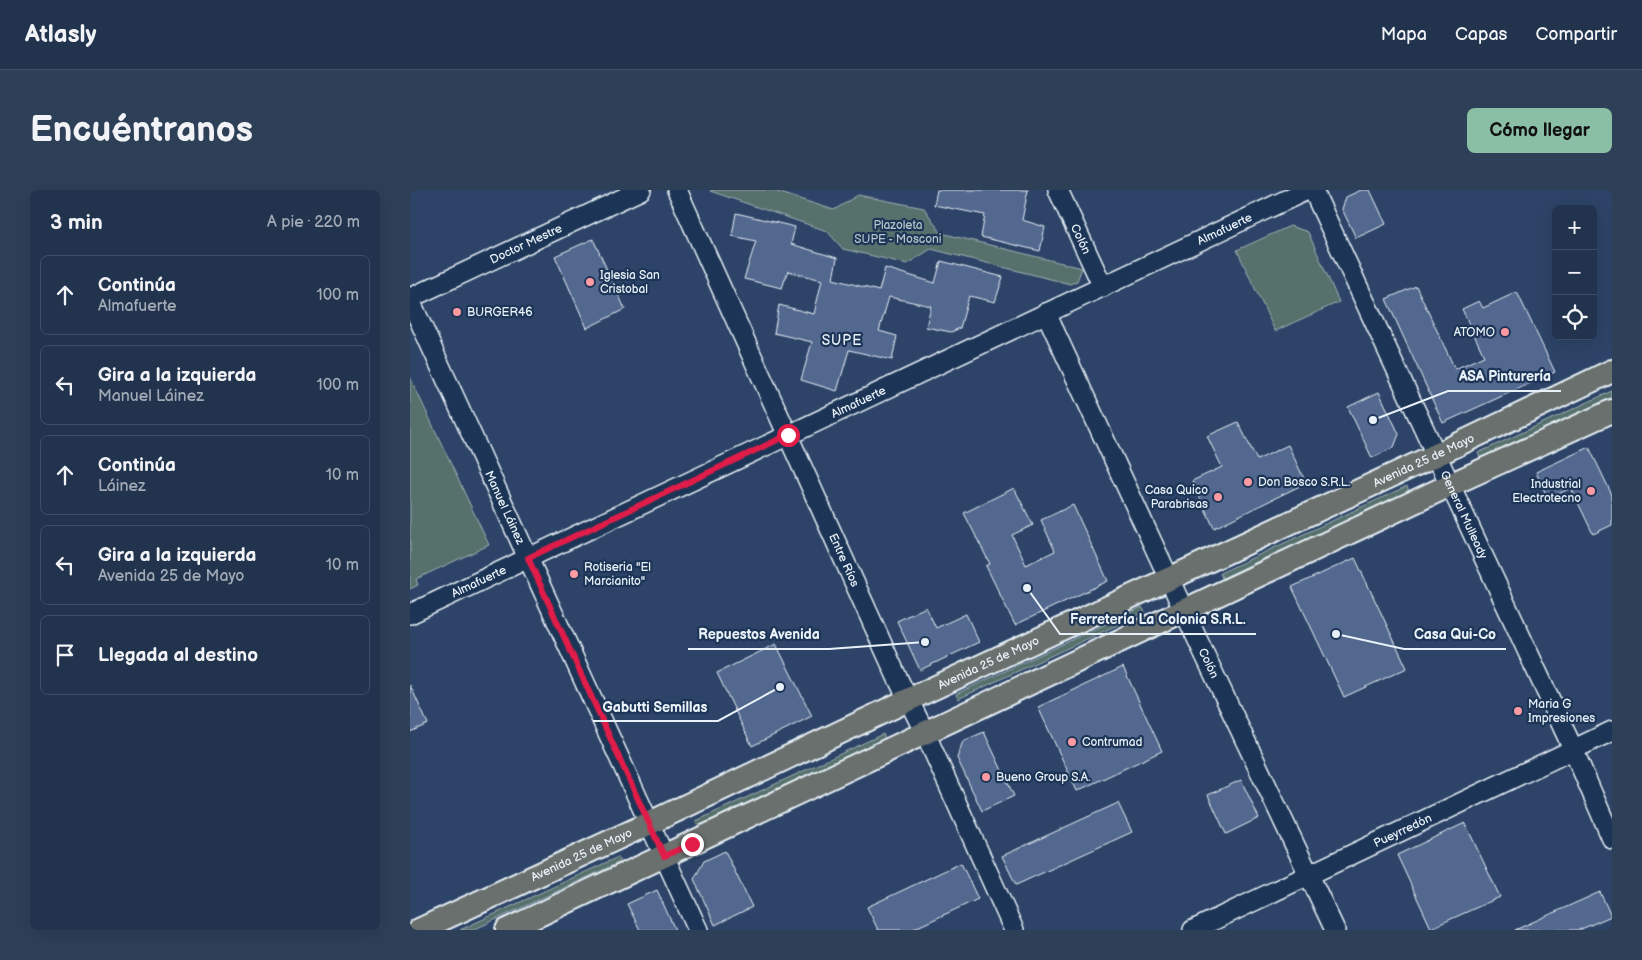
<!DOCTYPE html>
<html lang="es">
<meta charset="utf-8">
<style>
:root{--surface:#22334e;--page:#2e3f58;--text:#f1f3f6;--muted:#a2aab6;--line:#3f4e66;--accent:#8abfa5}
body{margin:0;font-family:"Balsamiq Sans",sans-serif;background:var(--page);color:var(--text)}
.controls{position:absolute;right:15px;top:15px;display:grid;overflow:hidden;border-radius:8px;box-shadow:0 5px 20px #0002}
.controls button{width:45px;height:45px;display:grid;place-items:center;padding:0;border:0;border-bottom:1px solid var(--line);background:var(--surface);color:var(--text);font:25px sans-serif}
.stop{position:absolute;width:15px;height:15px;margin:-11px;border:4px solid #e11d48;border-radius:50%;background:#fff}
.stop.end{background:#e11d48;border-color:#fff;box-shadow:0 1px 5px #0008}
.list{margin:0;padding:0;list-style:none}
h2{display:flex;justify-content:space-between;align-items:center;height:65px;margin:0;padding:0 20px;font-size:21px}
h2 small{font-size:16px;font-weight:400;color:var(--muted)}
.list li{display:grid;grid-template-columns:32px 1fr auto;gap:15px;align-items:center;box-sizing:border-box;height:80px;margin:0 10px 10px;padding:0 10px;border:1px solid var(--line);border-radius:8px}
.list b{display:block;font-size:19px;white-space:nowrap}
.list p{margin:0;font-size:16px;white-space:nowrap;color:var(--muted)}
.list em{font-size:16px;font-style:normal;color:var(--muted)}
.icon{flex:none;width:28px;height:28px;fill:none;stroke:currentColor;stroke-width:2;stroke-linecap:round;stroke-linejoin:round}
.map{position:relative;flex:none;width:1202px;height:740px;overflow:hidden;border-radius:8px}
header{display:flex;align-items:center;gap:30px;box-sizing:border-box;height:70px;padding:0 25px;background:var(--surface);border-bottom:1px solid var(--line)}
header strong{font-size:24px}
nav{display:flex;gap:28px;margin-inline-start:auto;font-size:18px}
.intro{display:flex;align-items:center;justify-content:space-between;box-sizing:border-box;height:120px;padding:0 30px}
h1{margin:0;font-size:35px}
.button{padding:12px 22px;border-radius:8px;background:var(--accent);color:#111;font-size:18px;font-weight:700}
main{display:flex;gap:30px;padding:0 30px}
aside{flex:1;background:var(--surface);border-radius:8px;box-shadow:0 5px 20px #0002}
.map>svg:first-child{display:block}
</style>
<header>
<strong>Atlasly</strong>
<nav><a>Mapa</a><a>Capas</a><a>Compartir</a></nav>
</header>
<div class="intro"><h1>Encuéntranos</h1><a class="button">Cómo llegar</a></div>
<main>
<aside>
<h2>3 min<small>A pie · 220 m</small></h2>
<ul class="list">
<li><svg class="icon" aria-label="ahead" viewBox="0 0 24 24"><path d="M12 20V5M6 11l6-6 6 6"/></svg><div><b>Continúa</b><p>Almafuerte</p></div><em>100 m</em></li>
<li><svg class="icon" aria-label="left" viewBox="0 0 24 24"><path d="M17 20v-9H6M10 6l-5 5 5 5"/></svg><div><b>Gira a la izquierda</b><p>Manuel Láinez</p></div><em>100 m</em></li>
<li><svg class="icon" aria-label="ahead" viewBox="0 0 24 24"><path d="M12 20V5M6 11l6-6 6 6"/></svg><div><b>Continúa</b><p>Láinez</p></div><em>10 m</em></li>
<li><svg class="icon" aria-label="left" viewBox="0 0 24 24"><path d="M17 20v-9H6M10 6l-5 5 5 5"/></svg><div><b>Gira a la izquierda</b><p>Avenida 25 de Mayo</p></div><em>10 m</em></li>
<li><svg class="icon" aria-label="arrive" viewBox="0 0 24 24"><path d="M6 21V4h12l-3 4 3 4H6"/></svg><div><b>Llegada al destino</b></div></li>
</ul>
</aside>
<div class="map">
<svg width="1202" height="740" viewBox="0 0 1202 740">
<rect width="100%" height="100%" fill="#2d4468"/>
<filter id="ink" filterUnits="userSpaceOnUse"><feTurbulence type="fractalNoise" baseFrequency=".02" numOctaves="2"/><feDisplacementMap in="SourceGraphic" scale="10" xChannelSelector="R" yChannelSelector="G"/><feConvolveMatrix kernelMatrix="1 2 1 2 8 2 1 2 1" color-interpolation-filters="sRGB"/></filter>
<g filter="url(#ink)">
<!-- green -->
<g fill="#57706c" stroke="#a0b0b2">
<polygon points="301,0 361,0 424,20 448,5 514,18 531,43 672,78 667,91 660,94 521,59 497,74 433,59 417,41 300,1"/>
<polygon points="880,36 898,42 929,112 865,141 827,60"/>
<polygon points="0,187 79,355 6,389 8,395 0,399"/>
<polygon points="1202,201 1202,207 1070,268 1068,263"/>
<polygon points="997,296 999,301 812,388 810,383"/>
<polygon points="732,417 735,422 548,509 546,504"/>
<polygon points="473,544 475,549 288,636 286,631"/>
<polygon points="208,667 210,672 63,740 50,740"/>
</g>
<!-- building -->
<g fill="#53678e" stroke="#e8f1f8">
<polygon points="527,0 618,0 612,30 635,37 630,61 571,47 575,25 524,15"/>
<polygon points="951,0 960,0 976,34 946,48 932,19 936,7"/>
<polygon points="326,23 385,37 381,54 427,68 423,89 469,101 475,78 525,93 531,71 593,87 585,112 559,106 550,138 541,142 516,137 521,116 479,107 469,141 487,146 482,170 439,160 427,201 391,190 402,152 364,143 369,115 404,124 412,90 378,81 372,98 334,89 346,51 322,46"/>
<polygon points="183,49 215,119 177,138 145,66"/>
<polygon points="1006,96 1045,179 1074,166 1052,119 1069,111 1073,118 1107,102 1145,182 1033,233 976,109"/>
<polygon points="969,202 989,244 984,257 962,268 938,217"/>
<polygon points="828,232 847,270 878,255 896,293 804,338 782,291 812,277 797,246"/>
<polygon points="1179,257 1202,305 1202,335 1183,344 1161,298 1138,309 1126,282"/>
<polygon points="604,298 623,335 602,345 616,375 645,361 631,330 663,315 698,391 605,435 576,376 580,374 554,323"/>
<polygon points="945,368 997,478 934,507 882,397"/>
<polygon points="516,417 526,438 556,424 569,452 510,480 487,431"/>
<polygon points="366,454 402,526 342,556 307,483"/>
<polygon points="713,477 752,561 667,601 628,517"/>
<polygon points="0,495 18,534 0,542"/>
<polygon points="574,542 604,606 572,621 547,568 553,551"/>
<polygon points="831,590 849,628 816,644 798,605"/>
<polygon points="708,613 722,642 606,695 592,666"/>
<polygon points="1055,633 1090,707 1021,738 987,665"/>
<polygon points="315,661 342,717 305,735 284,689 294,671"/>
<polygon points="551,673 568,709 501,740 468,740 457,717"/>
<polygon points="247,700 265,740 230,740 217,714"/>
<polygon points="1190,702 1201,726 1169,740 1105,740"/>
</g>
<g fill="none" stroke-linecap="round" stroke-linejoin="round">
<defs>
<g id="minor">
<path id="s1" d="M267 0 487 487 515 543 604 740"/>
<path id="s2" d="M648 0 693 97"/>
<path id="s3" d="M903 0 1163 559 1202 649"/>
<path id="s4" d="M0 108 231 0"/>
<path id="s5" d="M0 110 288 740"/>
<path id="s6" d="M636 123 774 421 925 740"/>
<path id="s7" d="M0 424 897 0"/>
<path id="s8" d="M783 740 1202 541"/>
</g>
<g id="major">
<path id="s9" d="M9 740 240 633 498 510 1026 265 1202 181"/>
<polyline points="97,740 1040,295 1202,221"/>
</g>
</defs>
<!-- minor casing -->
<use href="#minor" stroke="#e8f1f8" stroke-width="22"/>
<!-- major casing -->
<use href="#major" stroke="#e8f1f8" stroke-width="26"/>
<!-- minor -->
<use href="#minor" stroke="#1d3557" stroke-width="19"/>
<!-- major -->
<use href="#major" stroke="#6a706d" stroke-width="22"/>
</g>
</g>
<g fill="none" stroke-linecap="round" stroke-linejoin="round" filter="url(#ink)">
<!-- route -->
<polyline stroke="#e11d48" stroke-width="6" points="282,654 254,666 118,368 378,245"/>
</g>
<!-- markers -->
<g fill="#ff9aa2" stroke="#1d3557" stroke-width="2">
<circle cx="180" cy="92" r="5"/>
<circle cx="47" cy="122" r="5"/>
<circle cx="1095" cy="142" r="5"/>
<circle cx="838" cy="292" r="5"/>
<circle cx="1181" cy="301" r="5"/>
<circle cx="808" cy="307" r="5"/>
<circle cx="164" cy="384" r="5"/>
<circle cx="1108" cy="521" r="5"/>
<circle cx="662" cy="552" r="5"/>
<circle cx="576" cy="587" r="5"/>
</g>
<g text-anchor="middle" stroke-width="4.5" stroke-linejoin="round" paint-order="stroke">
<!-- park labels -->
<g font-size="12" fill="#b5c4c7" stroke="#1d3557">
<text x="488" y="39">Plazoleta<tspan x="488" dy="14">SUPE - Mosconi</tspan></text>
</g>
<!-- street labels -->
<g font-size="12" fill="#e8f1f8" stroke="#1d3557">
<text dy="4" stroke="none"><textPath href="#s7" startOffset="901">Almafuerte</textPath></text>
<text dy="4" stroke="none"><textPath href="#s2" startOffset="54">Colón</textPath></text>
<text dy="4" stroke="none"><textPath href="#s4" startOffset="128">Doctor Mestre</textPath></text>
<text dy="4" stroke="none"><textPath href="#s7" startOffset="496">Almafuerte</textPath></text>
<text dy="4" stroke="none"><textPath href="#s9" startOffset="1109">Avenida 25 de Mayo</textPath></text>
<text dy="4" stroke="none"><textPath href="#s5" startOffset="228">Manuel Láinez</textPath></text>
<text dy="4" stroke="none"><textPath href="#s3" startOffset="358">General Mulleady</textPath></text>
<text dy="4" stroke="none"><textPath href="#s1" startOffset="406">Entre Ríos</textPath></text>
<text dy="4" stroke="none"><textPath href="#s7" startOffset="76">Almafuerte</textPath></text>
<text dy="4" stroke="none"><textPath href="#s9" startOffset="629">Avenida 25 de Mayo</textPath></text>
<text dy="4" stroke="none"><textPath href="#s6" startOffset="386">Colón</textPath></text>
<text dy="4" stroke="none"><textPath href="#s8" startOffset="232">Pueyrredón</textPath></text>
<text dy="4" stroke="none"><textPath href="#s9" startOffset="179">Avenida 25 de Mayo</textPath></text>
</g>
<!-- poi labels -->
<g font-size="12" fill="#e8f1f8" stroke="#1d3557" text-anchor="start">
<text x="190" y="89">Iglesia San<tspan x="190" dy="14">Cristobal</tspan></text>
<text x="57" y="126">BURGER46</text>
<text x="1085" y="146" text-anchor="end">ATOMO</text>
<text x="848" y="296">Don Bosco S.R.L.</text>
<text x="1171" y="298" text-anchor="end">Industrial<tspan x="1171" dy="14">Electrotecno</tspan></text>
<text x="798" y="304" text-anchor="end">Casa Quico<tspan x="798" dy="14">Parabrisas</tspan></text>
<text x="174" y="381">Rotiseria "El<tspan x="174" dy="14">Marcianito"</tspan></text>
<text x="1118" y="518">Maria G<tspan x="1118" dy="14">Impresiones</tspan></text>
<text x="672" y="556">Contrumad</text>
<text x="586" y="591">Bueno Group S.A.</text>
</g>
<!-- neighbourhood labels -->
<g font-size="14" letter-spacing="1" fill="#e8f1f8" stroke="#1d3557">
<text x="432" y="155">SUPE</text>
</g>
</g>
<!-- callouts -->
<path fill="none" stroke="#e8f1f8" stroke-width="2" d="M963 230L1038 201H1151M617 398L650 444H846M515 452L419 459H278M926 444L994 459H1096M370 497L308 531H183"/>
<g fill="#e8f1f8" stroke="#1d3557" stroke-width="2">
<circle cx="963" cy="230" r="5"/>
<circle cx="617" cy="398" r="5"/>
<circle cx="515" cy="452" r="5"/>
<circle cx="926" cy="444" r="5"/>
<circle cx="370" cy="497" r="5"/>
</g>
<g font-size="14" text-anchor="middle" font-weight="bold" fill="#e8f1f8" stroke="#1d3557" stroke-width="4.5" stroke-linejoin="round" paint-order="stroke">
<text x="1095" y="191">ASA Pinturería</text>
<text x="748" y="434">Ferretería La Colonia S.R.L.</text>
<text x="349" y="449">Repuestos Avenida</text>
<text x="1045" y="449">Casa Qui-Co</text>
<text x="245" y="522">Gabutti Semillas</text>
</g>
</svg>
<div class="controls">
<button>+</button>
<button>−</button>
<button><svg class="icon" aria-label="locate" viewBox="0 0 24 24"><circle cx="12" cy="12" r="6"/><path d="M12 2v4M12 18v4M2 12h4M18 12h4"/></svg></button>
</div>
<div class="stop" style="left:378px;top:245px"></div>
<div class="stop end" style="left:282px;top:654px"></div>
</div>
</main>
